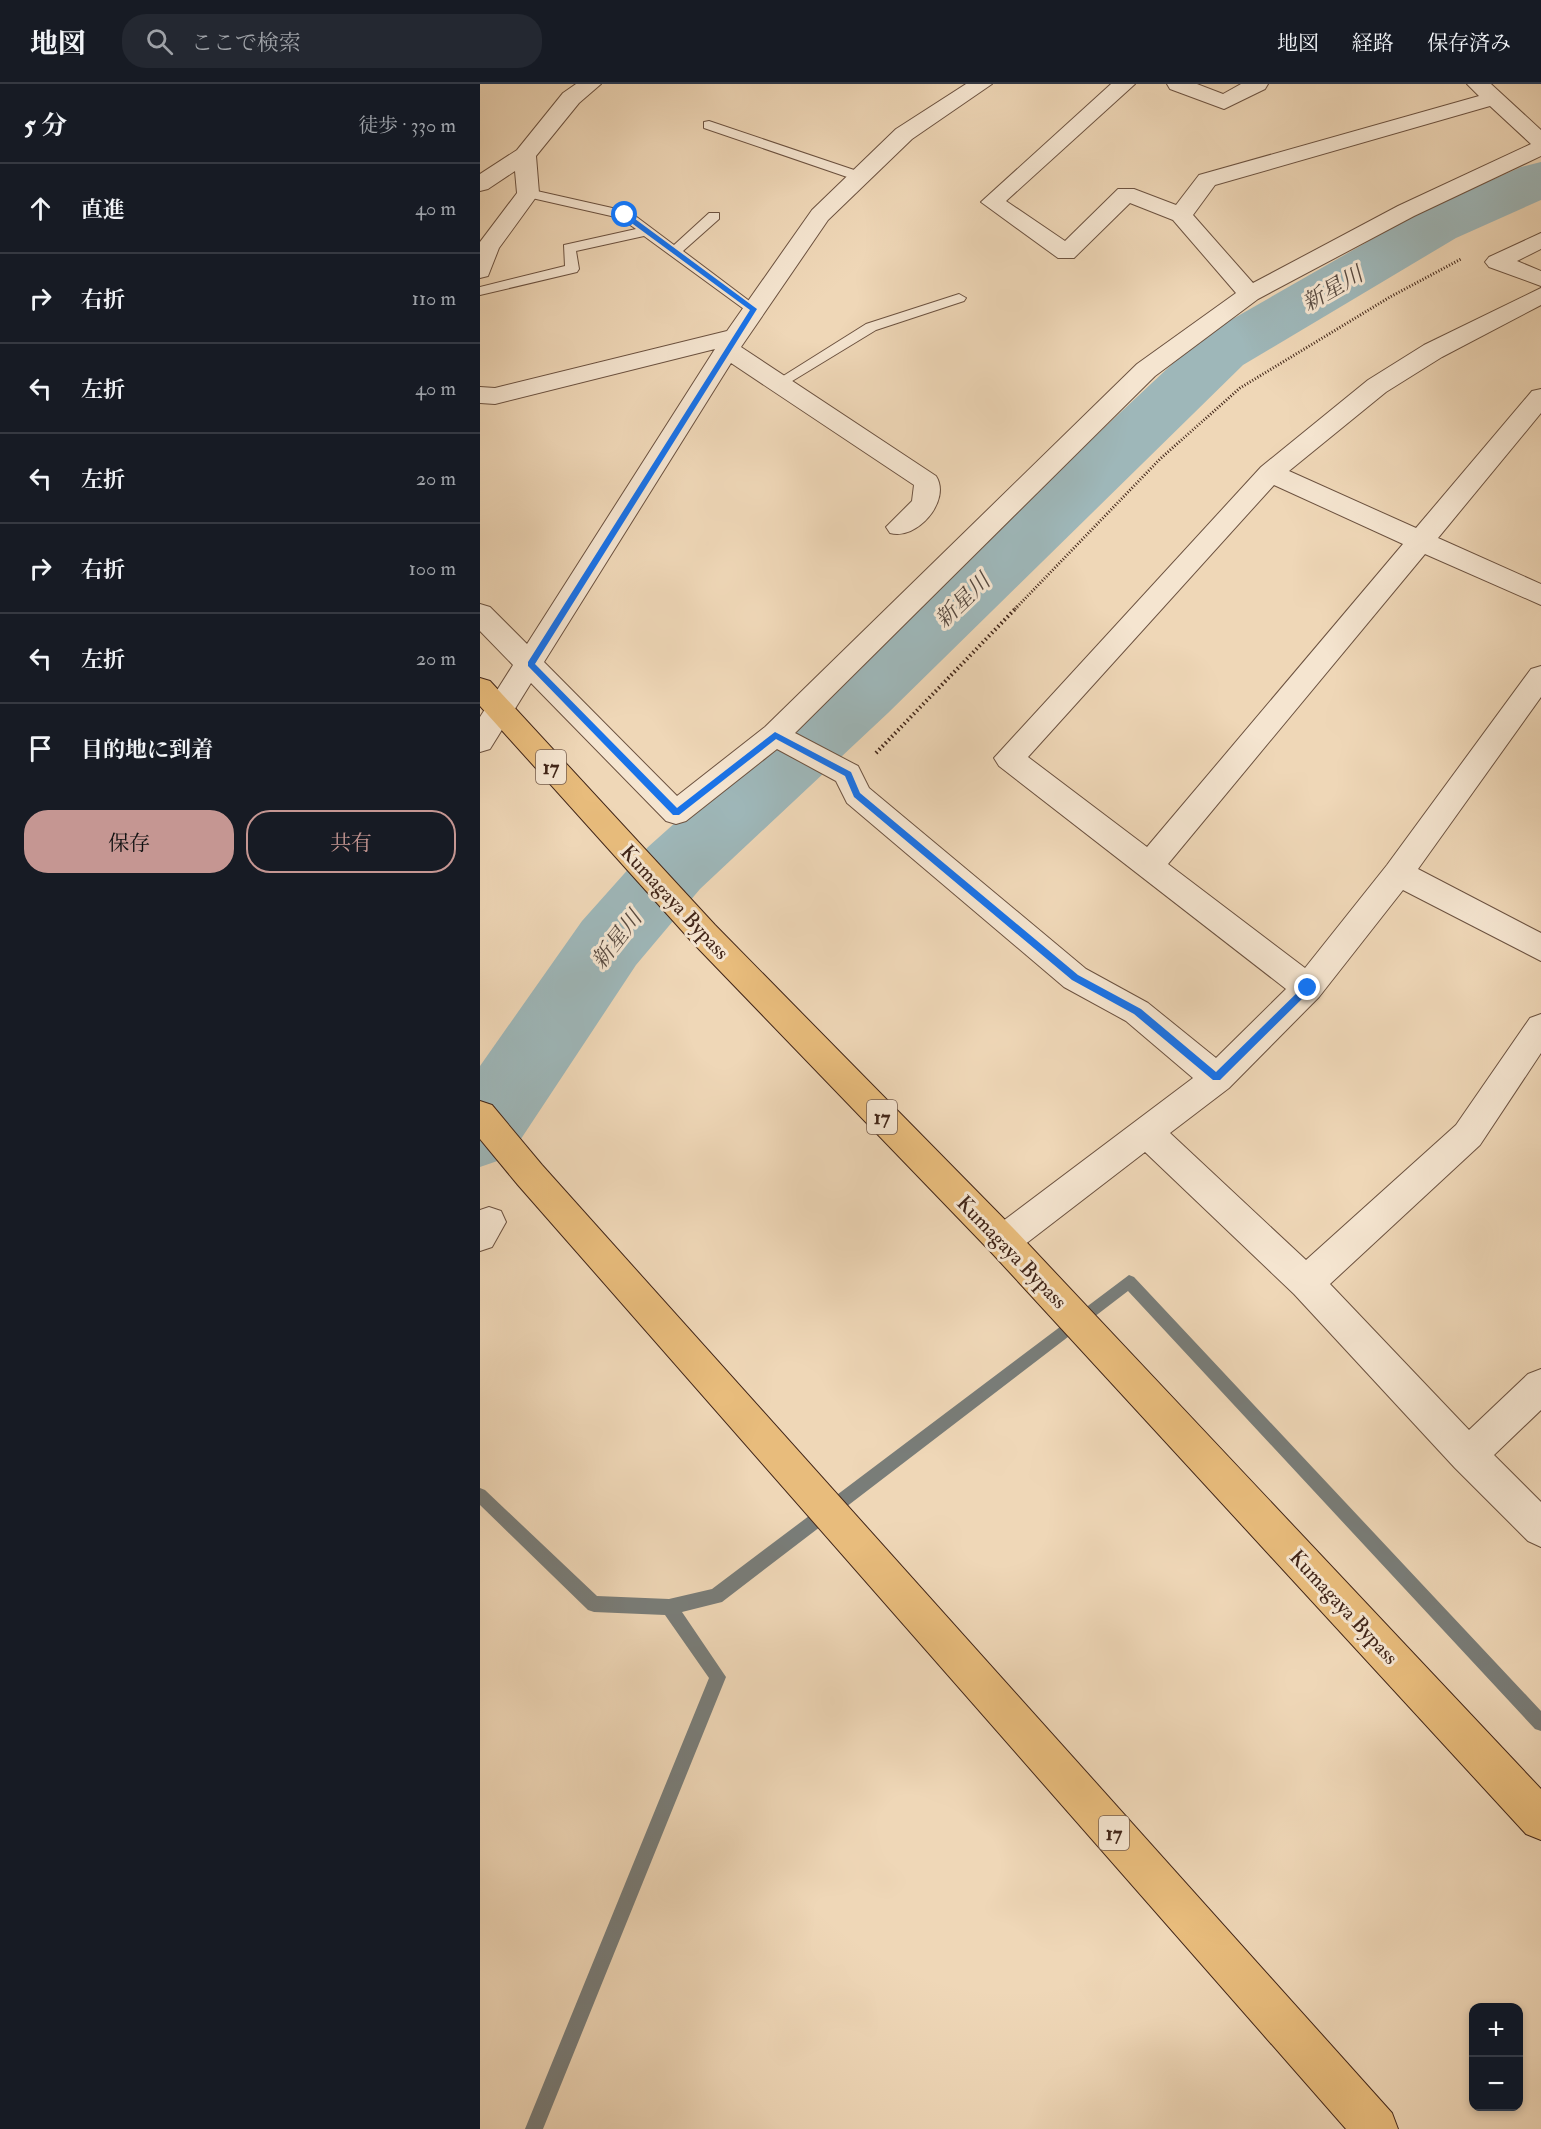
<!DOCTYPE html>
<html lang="ja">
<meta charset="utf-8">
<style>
:root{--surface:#171b24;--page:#242831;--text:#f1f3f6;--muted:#9ea1a6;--line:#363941;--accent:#c59692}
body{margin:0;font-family:"IM FELL Double Pica","Noto Serif JP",serif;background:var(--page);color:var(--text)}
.controls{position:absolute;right:18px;bottom:18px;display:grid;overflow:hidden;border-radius:12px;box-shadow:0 3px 9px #0003}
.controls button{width:54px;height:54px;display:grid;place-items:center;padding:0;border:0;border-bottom:2px solid var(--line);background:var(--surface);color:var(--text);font:30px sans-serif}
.stop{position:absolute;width:18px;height:18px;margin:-14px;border:4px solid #1a73e8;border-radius:50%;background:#fff}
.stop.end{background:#1a73e8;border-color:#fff;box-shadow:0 2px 6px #0008}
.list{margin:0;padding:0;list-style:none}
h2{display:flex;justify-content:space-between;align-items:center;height:78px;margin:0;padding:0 24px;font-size:26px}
h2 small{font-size:20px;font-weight:400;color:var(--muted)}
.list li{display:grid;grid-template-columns:39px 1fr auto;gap:18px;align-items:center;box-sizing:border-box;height:90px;padding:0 24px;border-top:2px solid var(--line)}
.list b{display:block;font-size:22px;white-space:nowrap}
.list em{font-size:20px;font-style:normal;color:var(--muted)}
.actions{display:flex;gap:12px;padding:18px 24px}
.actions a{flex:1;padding:14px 0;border:2px solid var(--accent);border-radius:24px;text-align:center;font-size:21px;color:var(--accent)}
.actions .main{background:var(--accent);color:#111}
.icon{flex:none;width:33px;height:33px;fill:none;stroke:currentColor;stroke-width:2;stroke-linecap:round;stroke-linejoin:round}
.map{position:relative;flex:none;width:1061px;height:2045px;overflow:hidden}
header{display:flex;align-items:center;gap:36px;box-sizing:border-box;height:84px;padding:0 30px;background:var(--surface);border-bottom:2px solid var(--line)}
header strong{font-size:28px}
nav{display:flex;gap:33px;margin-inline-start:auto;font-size:21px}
.search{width:420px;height:54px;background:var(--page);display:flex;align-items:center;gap:15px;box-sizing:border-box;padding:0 21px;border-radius:24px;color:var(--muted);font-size:22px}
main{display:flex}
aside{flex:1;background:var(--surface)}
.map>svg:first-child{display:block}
</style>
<header>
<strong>地図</strong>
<div class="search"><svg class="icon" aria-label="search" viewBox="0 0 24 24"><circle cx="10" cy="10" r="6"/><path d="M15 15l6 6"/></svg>ここで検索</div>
<nav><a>地図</a><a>経路</a><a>保存済み</a></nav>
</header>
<main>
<aside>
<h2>5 分<small>徒歩 · 330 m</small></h2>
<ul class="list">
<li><svg class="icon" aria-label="ahead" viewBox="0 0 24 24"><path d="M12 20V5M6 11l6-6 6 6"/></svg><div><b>直進</b></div><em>40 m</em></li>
<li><svg class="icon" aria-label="right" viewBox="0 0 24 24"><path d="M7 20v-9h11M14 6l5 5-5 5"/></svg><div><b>右折</b></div><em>110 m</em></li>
<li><svg class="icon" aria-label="left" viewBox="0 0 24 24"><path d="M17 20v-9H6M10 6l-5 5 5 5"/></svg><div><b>左折</b></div><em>40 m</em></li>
<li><svg class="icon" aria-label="left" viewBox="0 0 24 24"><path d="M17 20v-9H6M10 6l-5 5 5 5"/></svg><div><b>左折</b></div><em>20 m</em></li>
<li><svg class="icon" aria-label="right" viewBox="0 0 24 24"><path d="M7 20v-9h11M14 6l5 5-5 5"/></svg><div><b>右折</b></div><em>100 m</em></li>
<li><svg class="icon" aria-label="left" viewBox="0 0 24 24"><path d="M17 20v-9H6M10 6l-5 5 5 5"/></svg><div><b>左折</b></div><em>20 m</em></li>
<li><svg class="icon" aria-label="arrive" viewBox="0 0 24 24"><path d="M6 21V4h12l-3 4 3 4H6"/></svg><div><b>目的地に到着</b></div></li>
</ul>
<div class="actions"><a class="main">保存</a><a>共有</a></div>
</aside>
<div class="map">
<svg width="1061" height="2045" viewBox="0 0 1061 2045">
<rect width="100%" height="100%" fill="#efd7b7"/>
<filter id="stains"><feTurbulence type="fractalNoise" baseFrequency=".00333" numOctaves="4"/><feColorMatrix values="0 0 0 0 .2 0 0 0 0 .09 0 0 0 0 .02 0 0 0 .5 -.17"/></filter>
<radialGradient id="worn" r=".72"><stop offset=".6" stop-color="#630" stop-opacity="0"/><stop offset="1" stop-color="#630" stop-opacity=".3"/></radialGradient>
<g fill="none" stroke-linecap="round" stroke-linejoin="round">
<!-- stream -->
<polygon fill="#797d79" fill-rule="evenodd" points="649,1191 654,1193 1061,1627 1061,1647 1055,1645 648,1207 242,1518 202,1528 246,1593 63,2045 45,2045 229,1594 185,1531 114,1528 108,1526 0,1421 0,1404 5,1406 117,1512 189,1515 232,1505"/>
<!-- river -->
<polygon fill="#9eb7b9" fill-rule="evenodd" points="1061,78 1061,116 976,154 763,281 408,629 220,805 156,881 29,1073 0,1083 0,982 102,837 168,763 358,593 721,253 936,130 1041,83"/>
<defs>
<g id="service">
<polygon points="229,37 383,89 385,92 383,95 373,95 224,44 224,38"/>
<polygon points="48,105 150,128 194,161 229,129 239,129 239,135 203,167 280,225 278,228 268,228 164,152 96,167 99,185 97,188 0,211 0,203 85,182 84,161 156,145 140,134 43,112 41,109"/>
<polygon points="479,210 486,214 484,217 396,246 304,302 294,302 292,299 386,240"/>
</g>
<g id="minor">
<polygon points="96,0 121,0 99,19 56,72 59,109 19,164 8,192 0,194 0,158 37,109 35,87 8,105 0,107 0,90 37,66 83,9"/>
<path d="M486 0H512L432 55 348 136 261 263 456 392C472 417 436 457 410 449L406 443 432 417 434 401 251 279 64 578 197 712 285 643 657 280 756 209 693 136 650 119 594 174H578L501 118 631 0H655L526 117 585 157 638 105H654L696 121 719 91 999 12 987 0H1011L1061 46V72L934 132 778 215 675 292 315 649 378 682 389 704 606 885 668 919 736 974 806 905 519 682 514 674 781 383 888 296 944 261 1061 204V221L962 273 906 308 809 387 936 444 1052 307 1061 305V329L958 454 1061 500V521L945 470 688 780 825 884 907 781 1051 585 1061 582V613L938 785 1061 849V877L923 806 839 913 749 1004 690 1049 826 1176 976 1041 1050 934 1061 930V969L1000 1061 850 1200 989 1346 1048 1290 1061 1285V1326L1014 1371 1061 1418V1463L1048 1457 975 1384 814 1210 665 1068 535 1168 523 1172 511 1168 506 1157 511 1146 713 994 646 937 584 903 367 719 356 697 297 665 206 737 196 740 186 737 51 599 10 665 0 668V633L33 581 0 547V520L10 523 47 560 235 265 15 320 0 319V303L15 304 247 247 332 126 416 45ZM1010 22 1051 60 918 122 773 199 713 131 735 101ZM794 401 923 460 667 763 548 673Z"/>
<polygon points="687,0 717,0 743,10 761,0 788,0 785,5 744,25 690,5"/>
<polygon points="1061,149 1061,165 1037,177 1061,187 1061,202 1009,183 1005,178 1009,173"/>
<polygon points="9,1123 21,1127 26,1138 12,1163 0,1167 0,1126"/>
</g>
<g id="trunk">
<polygon points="0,594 10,597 235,841 535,1146 1061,1705 1061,1756 1046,1750 511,1168 213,859 0,622"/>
<polygon points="0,1017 12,1021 62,1081 912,2029 918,2045 866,2045 38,1101 0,1055"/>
</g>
</defs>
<!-- service casing -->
<use href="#service" stroke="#6c5240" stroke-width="2"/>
<!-- minor casing -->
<use href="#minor" stroke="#6c5240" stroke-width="2"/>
<!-- trunk casing -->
<use href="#trunk" stroke="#412518" stroke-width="2"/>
<!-- path-far1 -->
<polyline stroke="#412518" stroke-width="3" stroke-dasharray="1 2" stroke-linecap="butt" points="535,525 680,375 760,304 910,213 981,175"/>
<!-- path -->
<polyline stroke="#412518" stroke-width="4" stroke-dasharray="1.5 3" stroke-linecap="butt" points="396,669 537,523"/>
<!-- service -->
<use href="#service" fill="#f5e5d0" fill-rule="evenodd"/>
<!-- minor -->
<use href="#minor" fill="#f5e5d0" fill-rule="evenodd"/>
<!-- trunk -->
<use href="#trunk" fill="#e8bc7c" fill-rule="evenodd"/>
</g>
<!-- route -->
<polygon fill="#1a73e8" points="142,129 147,129 277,225 55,580 197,724 295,648 371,688 380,709 598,891 661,925 736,988 825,901 831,901 831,906 740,996 733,996 654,930 592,896 374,713 365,692 296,655 199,731 193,731 48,582 48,578 270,226 142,132"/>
<g text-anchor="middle" stroke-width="6" stroke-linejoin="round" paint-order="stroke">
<!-- shield labels -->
<g fill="#f5e5d0" stroke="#775f4f" stroke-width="1.5">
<rect x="56" y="666" width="30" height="34" rx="4.5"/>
<rect x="387" y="1016" width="30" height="34" rx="4.5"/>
<rect x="619" y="1732" width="30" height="34" rx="4.5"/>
</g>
<g font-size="20" font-weight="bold" fill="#412518">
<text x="71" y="690">17</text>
<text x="402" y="1040">17</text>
<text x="634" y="1756">17</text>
</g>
<!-- street labels -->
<g font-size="21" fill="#412518" stroke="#f5e5d0">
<text transform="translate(195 818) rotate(47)" y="7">Kumagaya Bypass</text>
<text transform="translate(532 1168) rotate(46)" y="7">Kumagaya Bypass</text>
<text transform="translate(864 1523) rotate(47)" y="7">Kumagaya Bypass</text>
</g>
<!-- water labels -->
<g font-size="22" font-style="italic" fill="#584a40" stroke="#f5e5d0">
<text transform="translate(852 204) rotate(-30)" y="8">新星川</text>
<text transform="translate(482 516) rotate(-44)" y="8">新星川</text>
<text transform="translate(136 855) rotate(-52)" y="8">新星川</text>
</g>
</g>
<rect width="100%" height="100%" filter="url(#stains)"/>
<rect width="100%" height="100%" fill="url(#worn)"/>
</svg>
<div class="controls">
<button>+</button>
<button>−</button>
</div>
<div class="stop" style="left:145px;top:131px"></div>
<div class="stop end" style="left:828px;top:904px"></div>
</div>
</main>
